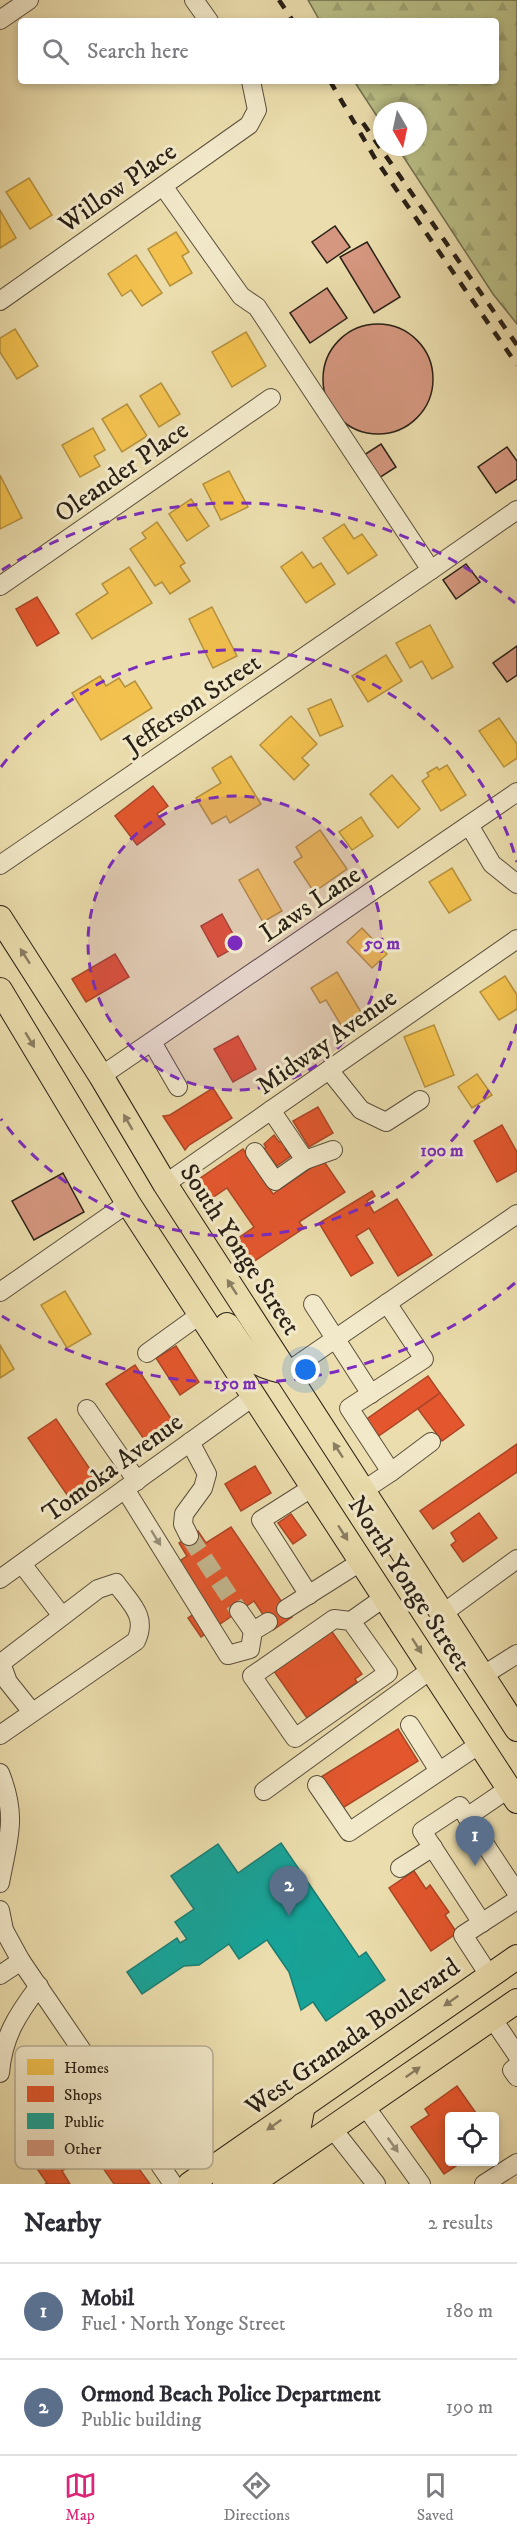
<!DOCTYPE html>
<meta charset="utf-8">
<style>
:root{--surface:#fff;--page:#f7f7f7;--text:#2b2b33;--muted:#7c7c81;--line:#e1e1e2;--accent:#db2777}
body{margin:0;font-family:"IM FELL DW Pica",serif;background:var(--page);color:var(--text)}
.controls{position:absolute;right:18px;bottom:18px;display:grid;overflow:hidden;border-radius:6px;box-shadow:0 3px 9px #0003}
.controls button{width:54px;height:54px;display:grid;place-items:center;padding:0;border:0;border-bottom:2px solid var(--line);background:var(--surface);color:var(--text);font:30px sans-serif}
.compass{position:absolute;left:373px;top:102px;width:54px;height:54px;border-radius:50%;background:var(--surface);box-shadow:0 3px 9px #0003;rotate:171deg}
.you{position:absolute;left:306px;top:1370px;width:21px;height:21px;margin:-15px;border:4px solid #fff;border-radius:50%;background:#1a73e8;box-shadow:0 0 0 9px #1a73e833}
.badge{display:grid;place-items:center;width:39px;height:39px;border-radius:50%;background:var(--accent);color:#fff;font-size:20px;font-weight:700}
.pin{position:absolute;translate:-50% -50px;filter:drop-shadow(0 2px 3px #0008)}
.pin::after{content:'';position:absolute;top:32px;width:21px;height:18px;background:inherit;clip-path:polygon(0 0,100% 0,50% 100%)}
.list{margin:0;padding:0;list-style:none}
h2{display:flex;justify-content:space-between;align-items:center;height:78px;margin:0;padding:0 24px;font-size:26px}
h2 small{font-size:20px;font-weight:400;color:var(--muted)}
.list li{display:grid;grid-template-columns:39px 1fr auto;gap:18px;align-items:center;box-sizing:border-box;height:96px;padding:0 24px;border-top:2px solid var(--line)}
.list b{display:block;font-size:22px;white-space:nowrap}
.list p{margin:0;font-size:20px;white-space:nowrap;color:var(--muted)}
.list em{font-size:20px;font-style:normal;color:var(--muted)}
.icon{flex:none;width:33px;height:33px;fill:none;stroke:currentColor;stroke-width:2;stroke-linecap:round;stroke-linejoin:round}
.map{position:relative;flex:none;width:517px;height:2184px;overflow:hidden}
.search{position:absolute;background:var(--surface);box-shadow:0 3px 9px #0003;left:18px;right:18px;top:18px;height:66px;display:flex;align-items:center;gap:15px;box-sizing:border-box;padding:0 21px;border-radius:6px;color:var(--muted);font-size:22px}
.sheet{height:270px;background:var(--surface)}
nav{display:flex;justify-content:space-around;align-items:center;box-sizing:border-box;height:84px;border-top:2px solid var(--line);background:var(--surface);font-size:16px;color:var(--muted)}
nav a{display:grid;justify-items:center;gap:3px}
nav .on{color:var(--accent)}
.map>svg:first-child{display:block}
</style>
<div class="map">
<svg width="517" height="2184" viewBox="0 0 517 2184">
<defs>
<pattern id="forest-firs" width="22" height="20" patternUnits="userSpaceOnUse" patternTransform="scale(1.5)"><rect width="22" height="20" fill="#bac088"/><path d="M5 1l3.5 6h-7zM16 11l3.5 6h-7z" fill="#a0a575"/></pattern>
</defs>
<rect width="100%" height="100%" fill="#ebddad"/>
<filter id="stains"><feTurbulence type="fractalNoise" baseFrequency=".00333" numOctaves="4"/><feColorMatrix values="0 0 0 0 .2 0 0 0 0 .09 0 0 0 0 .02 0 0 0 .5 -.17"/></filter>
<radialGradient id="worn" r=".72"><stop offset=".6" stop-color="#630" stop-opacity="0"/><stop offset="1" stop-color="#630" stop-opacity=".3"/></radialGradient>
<!-- forest -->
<polygon fill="url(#forest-firs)" stroke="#72704f" stroke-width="1.5" points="308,0 517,0 517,324 493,294 397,147 418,147 418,111 382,111 382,124 354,81 496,81 496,21 320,21"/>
<!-- homes -->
<g fill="#f2c14e" stroke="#b6913d" stroke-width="1.5">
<polygon points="29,178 52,215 30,229 6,192"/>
<polygon points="0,210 16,238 0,248"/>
<polygon points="176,232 189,252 182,256 192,273 170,286 148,249"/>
<polygon points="136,255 162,293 142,306 131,290 122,296 108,274"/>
<polygon points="15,329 38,366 17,379 0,352 0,338"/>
<polygon points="246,332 266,366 232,387 212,352"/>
<polygon points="161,383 180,414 159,427 140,396"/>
<polygon points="127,404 147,436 122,452 102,419"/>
<polygon points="93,428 105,450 94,456 100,466 80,477 62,445"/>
<polygon points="229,471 248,507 221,520 203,484"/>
<polygon points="0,475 22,518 0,529"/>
<polygon points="191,499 209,526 187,541 169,514"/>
<polygon points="157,522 185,563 180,566 190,581 170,594 162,582 155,586 130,549 146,538 142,533"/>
<polygon points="344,524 354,539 362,534 377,555 348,574 323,538"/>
<polygon points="302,552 313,568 321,563 335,584 306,603 281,567"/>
<polygon points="129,567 152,603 92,639 76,614 108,593 102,584"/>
<polygon points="212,607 237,656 213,668 189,619"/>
<polygon points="430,625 453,667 432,679 422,661 410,668 396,643"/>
<polygon points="386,655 402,681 368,702 352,676"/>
<polygon points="100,676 106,686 119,678 125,687 135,681 152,708 101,740 72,693"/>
<polygon points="331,699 343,726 320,736 308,709"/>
<polygon points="291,716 317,744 302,758 309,765 294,780 260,745"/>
<polygon points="499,718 517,744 517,758 504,767 479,731"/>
<polygon points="231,756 261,804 230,823 226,816 212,824 196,798 221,783 212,768"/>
<polygon points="447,765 466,795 441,811 422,781 429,776 427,773 437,767 439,770"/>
<polygon points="392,775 420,809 398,828 370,794"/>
<polygon points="361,817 373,836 352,850 339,832"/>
<polygon points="320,830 347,869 314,892 294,862 302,857 296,847"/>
<polygon points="452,868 471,900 449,913 429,882"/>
<polygon points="258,869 282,911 263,922 239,880"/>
<polygon points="362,928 387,954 372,968 347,942"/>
<polygon points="337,972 361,1012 341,1025 326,1000 320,1003 311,988"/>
<polygon points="505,976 517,995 517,1009 499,1020 480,992"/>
<polygon points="434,1025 454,1075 425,1087 404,1037"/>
<polygon points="477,1074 492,1095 472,1108 458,1087"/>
<polygon points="65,1291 91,1334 67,1348 41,1305"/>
<polygon points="0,1345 14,1369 0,1378"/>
</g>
<!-- shops -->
<g fill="#e4572e" stroke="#ac4627" stroke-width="1.5">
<polygon points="37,597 59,633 37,646 16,609"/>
<polygon points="153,786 168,806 157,814 165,824 137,845 115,816"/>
<polygon points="222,914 239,945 218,957 201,926"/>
<polygon points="115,954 129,977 86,1002 72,979"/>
<polygon points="238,1036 256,1069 233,1082 214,1049"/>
<polygon points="213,1088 232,1118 189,1145 185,1150 163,1116 170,1115"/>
<polygon points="318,1107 333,1133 309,1147 293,1121"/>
<polygon points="502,1125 517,1152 517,1171 497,1182 474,1141"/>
<polygon points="274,1135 279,1142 283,1139 289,1146 285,1149 291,1156 277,1166 264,1149 266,1147 264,1144"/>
<polygon points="243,1149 273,1194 323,1160 345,1192 299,1222 304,1228 250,1264 234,1241 254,1227 227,1188 209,1200 196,1181"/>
<polygon points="372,1191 375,1196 367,1201 374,1213 397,1199 432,1255 398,1276 369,1228 356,1236 373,1263 351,1276 319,1223"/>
<polygon points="176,1346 199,1382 180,1395 156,1358"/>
<polygon points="135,1365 176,1426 148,1445 106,1384"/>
<polygon points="428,1376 440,1393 373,1440 361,1423"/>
<polygon points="440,1393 464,1425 442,1441 418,1409"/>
<polygon points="56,1419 98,1481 70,1499 28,1438"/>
<polygon points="517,1444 517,1472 433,1529 420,1511"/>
<polygon points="255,1466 271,1493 241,1511 225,1484"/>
<polygon points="479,1513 497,1538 463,1562 451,1545 456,1541 451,1533"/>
<polygon points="291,1514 306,1535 293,1544 278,1523"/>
<polygon points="231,1527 292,1617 273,1630 254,1601 201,1637 188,1618 207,1605 178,1562 187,1556 179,1543 198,1531 206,1543"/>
<polygon points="330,1629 362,1674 355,1679 357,1682 307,1718 271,1667"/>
<polygon points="398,1729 418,1761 341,1809 321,1777"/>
<polygon points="414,1871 426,1889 430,1885 449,1912 445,1915 457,1933 431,1951 389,1888"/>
<polygon points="457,2086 478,2116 450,2116 450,2162 462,2162 444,2174 411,2127 429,2115 425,2109"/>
<polygon points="50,2148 65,2169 62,2171 70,2184 45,2184 47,2183 31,2160"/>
<polygon points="126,2151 150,2184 114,2184 103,2168"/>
</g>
<!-- public -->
<polygon fill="#17a398" stroke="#1c7c71" stroke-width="1.5" points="281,1843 359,1957 366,1952 385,1980 326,2021 313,2002 301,2010 289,1972 267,1940 239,1959 229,1944 199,1965 184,1966 142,1994 127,1972 177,1938 180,1943 187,1939 175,1922 194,1909 171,1876 218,1844 238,1873"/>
<!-- building -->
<g fill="#d5977f" stroke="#292016" stroke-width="1.5">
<polygon points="335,226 350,247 327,263 312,242"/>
<polygon points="367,242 400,297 374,313 340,257"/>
<polygon points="327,288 347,318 310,343 290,313"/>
<circle cx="378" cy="379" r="55"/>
<polygon points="381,444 396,467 379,478 364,455"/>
<polygon points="507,447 517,461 517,479 496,493 478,467"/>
<polygon points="466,564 480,582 456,599 443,580"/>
<polygon points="517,646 517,675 507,682 493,663"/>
<polygon points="63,1173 84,1212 34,1240 12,1201"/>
</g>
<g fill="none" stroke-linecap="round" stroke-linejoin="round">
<!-- minor-tunnel -->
<polyline stroke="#c4b78f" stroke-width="18" stroke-dasharray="18 9" stroke-linecap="butt" points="189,1536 239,1611"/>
<defs>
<g id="minor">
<polyline points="194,0 209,21"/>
<polyline points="0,20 29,0"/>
<polyline points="0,301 249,125 257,110 251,81"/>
<polyline points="431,570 517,510"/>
<polyline points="0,586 271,398"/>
<polyline points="469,825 492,864 517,884"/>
<polyline points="0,865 431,570 257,307 241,296 163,186"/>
<polyline points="152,1042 178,1087"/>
<polyline points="329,1070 361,1110 386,1122 420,1100"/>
<polyline points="101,1076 517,792"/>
<polyline points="271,1110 305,1160"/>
<polyline points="255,1152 275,1181 305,1160 333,1150"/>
<polyline points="165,1184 517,939"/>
<polyline points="0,1292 128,1203"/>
<polyline points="313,1304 371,1394"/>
<polyline points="147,1353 201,1314"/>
<polyline points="287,1372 517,1214"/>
<polyline points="87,1409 137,1481"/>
<polyline points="391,1472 431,1442"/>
<polyline points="125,1489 228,1655 250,1649 253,1631 268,1622"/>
<polyline points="364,1490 391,1472 349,1408 424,1359 387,1303"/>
<polyline points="189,1536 183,1524 184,1514 203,1488 207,1474 190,1442"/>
<polyline points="22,1564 62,1616"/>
<polyline points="0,1579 254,1396"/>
<polyline points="309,1595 261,1520 313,1487"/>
<polyline points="286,1609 362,1561"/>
<polyline points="239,1611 253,1631"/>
<polyline points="442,1614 517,1559"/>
<polyline points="351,1621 334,1619 252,1676 295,1738 388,1673 351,1621 385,1597"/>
<polyline points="482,1676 517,1654"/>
<polyline points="410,1725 439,1771"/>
<path d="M0 1735 136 1641C148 1616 130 1603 116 1583L98 1589 1 1663 8 1682 32 1712"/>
<path d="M0 1773C18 1818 8 1838 0 1883"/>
<polyline points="317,1785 349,1832 480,1744"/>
<polyline points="511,1787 467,1817 517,1893"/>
<polyline points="264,1791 432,1669"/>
<polyline points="467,1817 460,1806 422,1831 482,1923"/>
<polyline points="400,1868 433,1847"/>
<polyline points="0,1910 4,1930 21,1961 173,2184"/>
<polyline points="0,1975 21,1961"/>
<polyline points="489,1975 463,1935 517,1900"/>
<polyline points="492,2018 517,2055"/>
<polyline points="517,2066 512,2070 517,2077"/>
<path d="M0 2073C3 2037 17 2015 39 1986"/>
<polyline points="365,2106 421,2184"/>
<polyline points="332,2128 376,2184"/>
<polyline points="84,2155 130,2121"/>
<polyline points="484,2184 517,2163"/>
</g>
<g id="major">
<polyline points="0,918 101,1076 165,1184 517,1729"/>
<polyline points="0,990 128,1203 517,1801"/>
<path d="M227 1325C248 1355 249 1365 287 1372"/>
<polyline points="190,2184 517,1957"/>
<polyline points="225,2184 298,2131 303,2105"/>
<polyline points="251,2184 517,2001"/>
</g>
</defs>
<!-- minor casing -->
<use href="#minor" stroke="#5a4f3c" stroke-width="20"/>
<!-- major casing -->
<use href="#major" stroke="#292016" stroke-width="26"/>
<!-- minor -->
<use href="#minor" stroke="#f2e9ca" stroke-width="18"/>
<!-- major -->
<use href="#major" stroke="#ebddad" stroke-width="24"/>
<!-- rail -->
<g stroke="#292016" stroke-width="4.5" stroke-dasharray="10 10" stroke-linecap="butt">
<polyline points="279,0 293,21"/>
<polyline points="330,81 376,160 517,365"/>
<polyline points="363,123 517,345"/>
</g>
</g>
<!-- one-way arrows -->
<defs><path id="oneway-solid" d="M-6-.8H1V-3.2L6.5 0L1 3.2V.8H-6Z" transform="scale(1.5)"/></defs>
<g fill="#8a7e62">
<use href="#oneway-solid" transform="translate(25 956) rotate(-123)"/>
<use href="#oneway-solid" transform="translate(30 1040) rotate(59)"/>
<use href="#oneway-solid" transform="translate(128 1122) rotate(-120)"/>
<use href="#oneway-solid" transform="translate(232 1287) rotate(-123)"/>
<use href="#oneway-solid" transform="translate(338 1450) rotate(-123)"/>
<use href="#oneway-solid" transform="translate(343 1533) rotate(57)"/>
<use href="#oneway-solid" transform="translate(417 1646) rotate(57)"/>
<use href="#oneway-solid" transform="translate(451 2001) rotate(145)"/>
<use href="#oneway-solid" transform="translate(413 2072) rotate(-35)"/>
<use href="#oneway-solid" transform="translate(274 2125) rotate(145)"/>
</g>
<g fill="#988f79">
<use href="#oneway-solid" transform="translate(156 1538) rotate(58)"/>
<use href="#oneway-solid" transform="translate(393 2145) rotate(54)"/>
</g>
<!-- distance rings -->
<circle cx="235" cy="943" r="147" fill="#7b2cbf" fill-opacity=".12"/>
<g fill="none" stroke="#7b2cbf" stroke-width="3" stroke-dasharray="10 8">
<circle cx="235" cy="943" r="147"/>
<path d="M517 1024A293 293 0 0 1 1 1119M1 767A293 293 0 0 1 517 862"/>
<path d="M515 1283A440 440 0 0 1 2 1316M2 570A440 440 0 0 1 515 603"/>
</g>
<g text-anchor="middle" stroke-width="6" stroke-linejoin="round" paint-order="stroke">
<!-- street labels -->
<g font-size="26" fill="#292016" stroke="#f2e9ca">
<text transform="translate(117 187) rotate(-35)" y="9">Willow Place</text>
<text transform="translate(121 471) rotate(-35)" y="9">Oleander Place</text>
<text transform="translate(192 703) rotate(-34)" y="9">Jefferson Street</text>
<text transform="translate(310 903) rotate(-34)" y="9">Laws Lane</text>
<text transform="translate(326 1041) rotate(-35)" y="9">Midway Avenue</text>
<text transform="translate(241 1249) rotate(57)" y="9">South Yonge Street</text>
<text transform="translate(112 1467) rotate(-36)" y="9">Tomoka Avenue</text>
<text transform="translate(410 1583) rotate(57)" y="9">North Yonge Street</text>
<text transform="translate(352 2036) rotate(-35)" y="9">West Granada Boulevard</text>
</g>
</g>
<!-- legend -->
<rect x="15" y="2046" width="198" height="123" rx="9" fill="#f2e9ca" stroke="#b6ad94" stroke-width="1.5"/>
<rect x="27" y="2059" width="27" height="16" fill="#f2c14e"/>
<rect x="27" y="2086" width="27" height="16" fill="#e4572e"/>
<rect x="27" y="2113" width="27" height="16" fill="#17a398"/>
<rect x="27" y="2140" width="27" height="16" fill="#d5977f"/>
<g font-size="16" fill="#292016">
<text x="64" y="2073">Homes</text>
<text x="64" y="2100">Shops</text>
<text x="64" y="2127">Public</text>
<text x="64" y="2154">Other</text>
</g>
<circle cx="235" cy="943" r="9" fill="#7b2cbf" stroke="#f2e9ca" stroke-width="3"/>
<g font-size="18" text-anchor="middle" font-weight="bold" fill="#7b2cbf" stroke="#f2e9ca" stroke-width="6" stroke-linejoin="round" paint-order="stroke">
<text x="382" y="949">50 m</text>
<text x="442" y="1156">100 m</text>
<text x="235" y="1389">150 m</text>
</g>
<rect width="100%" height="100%" filter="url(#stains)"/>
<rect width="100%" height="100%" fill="url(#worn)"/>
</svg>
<div class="controls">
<button><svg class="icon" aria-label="locate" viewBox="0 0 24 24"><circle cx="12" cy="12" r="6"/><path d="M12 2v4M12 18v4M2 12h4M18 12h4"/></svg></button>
</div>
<svg class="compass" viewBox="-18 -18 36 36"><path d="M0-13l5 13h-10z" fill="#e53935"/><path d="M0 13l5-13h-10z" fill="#7c7c81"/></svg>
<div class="you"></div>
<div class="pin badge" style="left:475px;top:1866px;background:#5c6f8a">1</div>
<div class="pin badge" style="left:289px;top:1916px;background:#5c6f8a">2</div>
<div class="search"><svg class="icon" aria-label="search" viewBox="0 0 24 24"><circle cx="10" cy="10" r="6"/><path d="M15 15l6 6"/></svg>Search here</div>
</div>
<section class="sheet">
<h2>Nearby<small>2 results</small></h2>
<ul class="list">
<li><span class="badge" style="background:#5c6f8a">1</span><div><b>Mobil</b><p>Fuel · North Yonge Street</p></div><em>180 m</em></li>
<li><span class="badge" style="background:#5c6f8a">2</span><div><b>Ormond Beach Police Department</b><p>Public building</p></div><em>190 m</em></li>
</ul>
</section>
<nav>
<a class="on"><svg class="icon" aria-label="map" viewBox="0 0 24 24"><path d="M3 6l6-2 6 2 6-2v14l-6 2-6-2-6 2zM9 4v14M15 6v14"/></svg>Map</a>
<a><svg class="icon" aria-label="directions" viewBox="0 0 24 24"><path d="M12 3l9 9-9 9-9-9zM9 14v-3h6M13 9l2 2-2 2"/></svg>Directions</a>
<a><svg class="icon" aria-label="saved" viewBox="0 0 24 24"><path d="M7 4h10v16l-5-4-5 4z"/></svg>Saved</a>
</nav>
